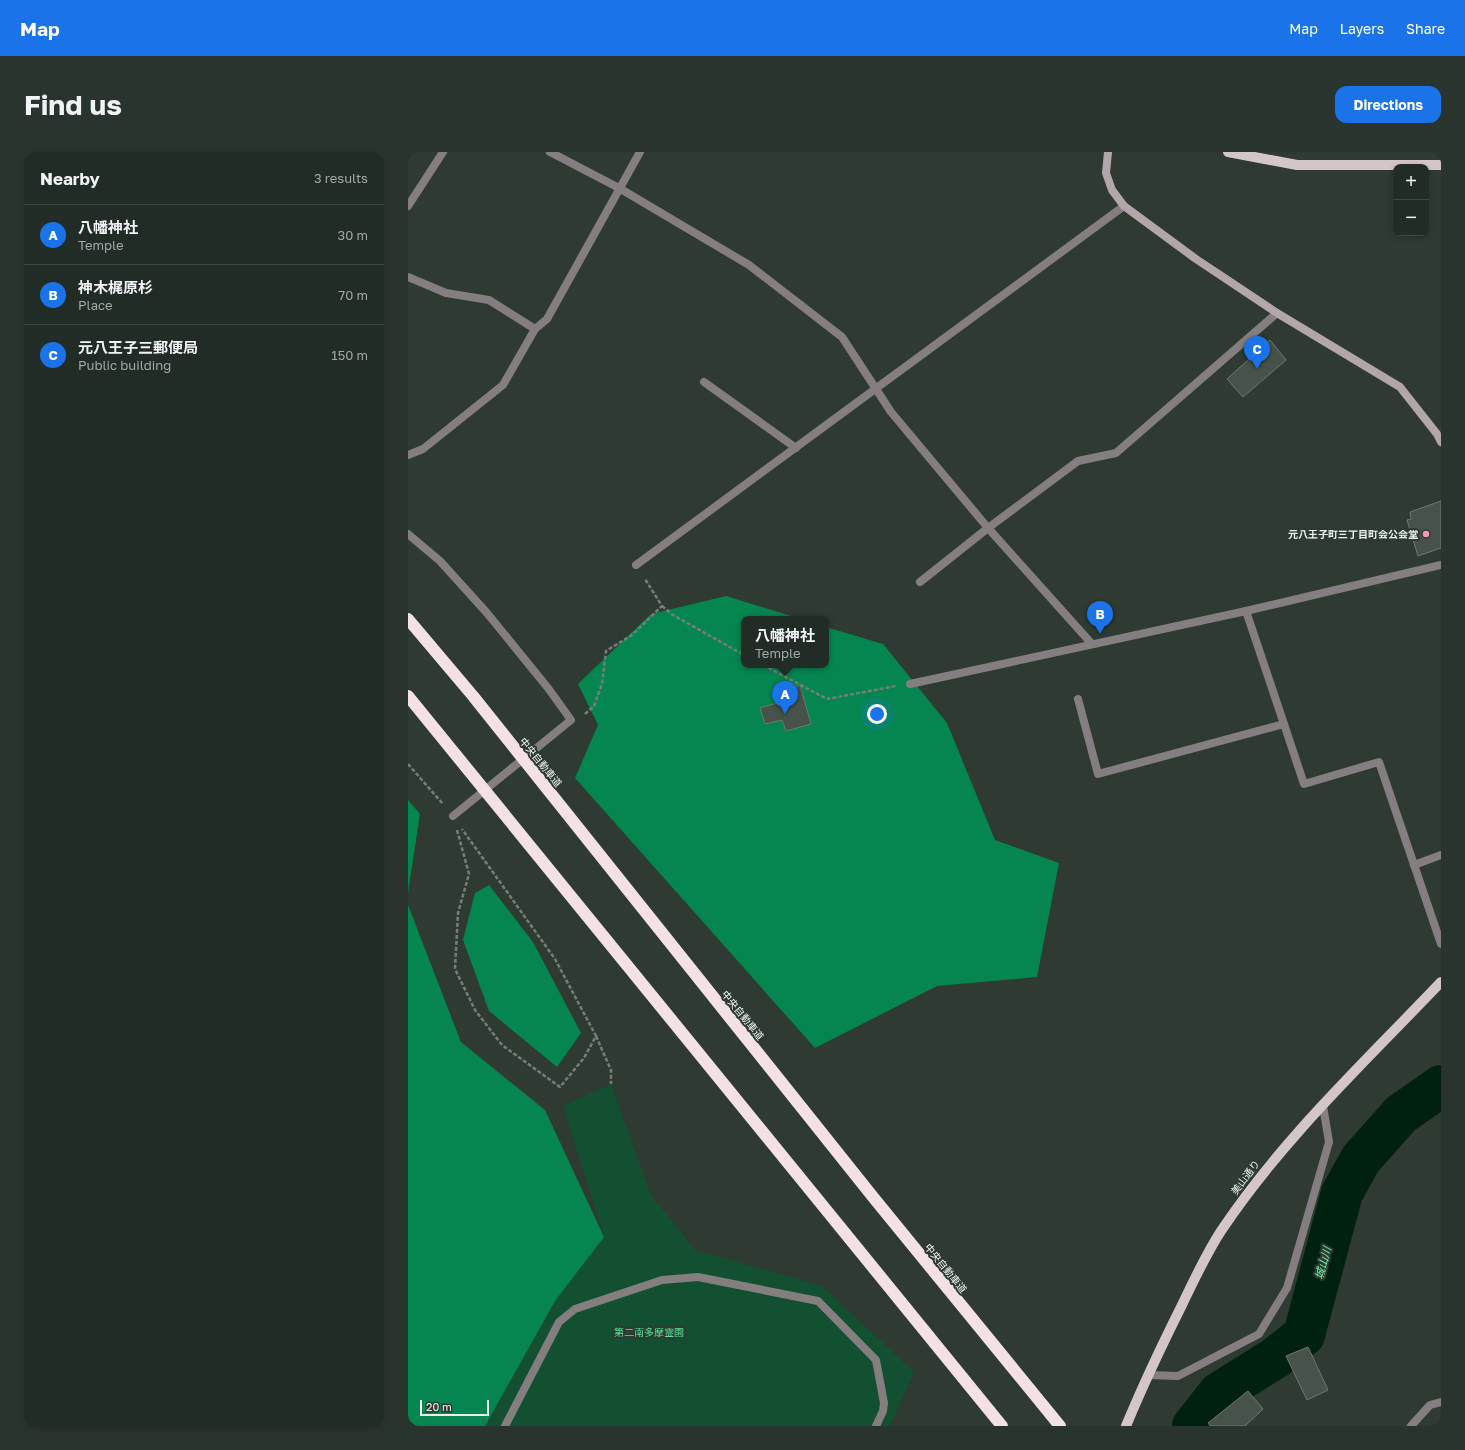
<!DOCTYPE html>
<meta charset="utf-8">
<style>
:root{--surface:#222c26;--page:#2a342e;--text:#f1f3f6;--muted:#a2a7a7;--line:#3f4843;--accent:#1a73e8}
body{margin:0;font-family:"Golos Text","Noto Sans JP",sans-serif;background:var(--page);color:var(--text)}
.controls{position:absolute;right:12px;top:12px;display:grid;overflow:hidden;border-radius:8px;box-shadow:0 2px 6px #0003}
.controls button{width:36px;height:36px;display:grid;place-items:center;padding:0;border:0;border-bottom:1px solid var(--line);background:var(--surface);color:var(--text);font:20px sans-serif}
.scale{position:absolute;left:12px;bottom:10px;width:69px;box-sizing:border-box;padding-left:4px;border:2px solid #ebf3ee;border-top:0;font-size:11px;line-height:14px;white-space:nowrap;color:#ebf3ee;-webkit-text-stroke:3px #2e3a32;paint-order:stroke}
.you{position:absolute;left:469px;top:562px;width:14px;height:14px;margin:-10px;border:3px solid #fff;border-radius:50%;background:#1a73e8;box-shadow:0 0 0 6px #1a73e833}
.badge{display:grid;place-items:center;width:26px;height:26px;border-radius:50%;background:var(--accent);color:#fff;font-size:13px;font-weight:700}
.pin{position:absolute;translate:-50% -33px;filter:drop-shadow(0 1px 2px #0008)}
.pin::after{content:'';position:absolute;top:21px;width:14px;height:12px;background:inherit;clip-path:polygon(0 0,100% 0,50% 100%)}
.popup{position:absolute;left:333px;top:464px;width:88px;height:52px;box-sizing:border-box;display:grid;place-content:center;border-radius:8px;background:var(--surface);filter:drop-shadow(0 1px 3px #0005);font-size:13px;white-space:nowrap;color:var(--muted)}
.popup b{font-size:15px;color:var(--text)}
.popup::after{content:'';position:absolute;left:50%;top:100%;margin-left:-8px;border:8px solid transparent;border-top-color:var(--surface)}
.list{margin:0;padding:0;list-style:none}
h2{display:flex;justify-content:space-between;align-items:center;height:52px;margin:0;padding:0 16px;font-size:17px}
h2 small{font-size:13px;font-weight:400;color:var(--muted)}
.list li{display:grid;grid-template-columns:26px 1fr auto;gap:12px;align-items:center;box-sizing:border-box;height:60px;padding:0 16px;border-top:1px solid var(--line)}
.list b{display:block;font-size:15px;white-space:nowrap}
.list p{margin:0;font-size:13px;white-space:nowrap;color:var(--muted)}
.list em{font-size:13px;font-style:normal;color:var(--muted)}
.map{position:relative;flex:none;width:1033px;height:1274px;overflow:hidden;border-radius:12px}
header{display:flex;align-items:center;gap:24px;box-sizing:border-box;height:56px;padding:0 20px;background:var(--accent);color:#fff}
header strong{font-size:19px}
nav{display:flex;gap:22px;margin-inline-start:auto;font-size:14px}
.intro{display:flex;align-items:center;justify-content:space-between;box-sizing:border-box;height:96px;padding:0 24px}
h1{margin:0;font-size:28px}
.button{padding:10px 18px;border-radius:12px;background:var(--accent);color:#fff;font-size:14px;font-weight:700}
main{display:flex;gap:24px;padding:0 24px}
aside{flex:1;background:var(--surface);border-radius:12px;box-shadow:0 2px 6px #0003}
.map>svg:first-child{display:block}
</style>
<header>
<strong>Map</strong>
<nav><a>Map</a><a>Layers</a><a>Share</a></nav>
</header>
<div class="intro"><h1>Find us</h1><a class="button">Directions</a></div>
<main>
<aside>
<h2>Nearby<small>3 results</small></h2>
<ul class="list">
<li><span class="badge">A</span><div><b>八幡神社</b><p>Temple</p></div><em>30 m</em></li>
<li><span class="badge">B</span><div><b>神木梶原杉</b><p>Place</p></div><em>70 m</em></li>
<li><span class="badge">C</span><div><b>元八王子三郵便局</b><p>Public building</p></div><em>150 m</em></li>
</ul>
</aside>
<div class="map">
<svg width="1033" height="1274" viewBox="0 0 1033 1274">
<rect width="100%" height="100%" fill="#2e3a32"/>
<!-- green -->
<polygon fill="#134f31" points="203,932 243,1043 287,1098 414,1134 506,1220 482,1274 77,1274 147,1149 196,1085 155,954"/>
<!-- forest -->
<g fill="#058651">
<polygon points="318,444 393,467 336,467 336,513 418,513 418,475 475,492 539,571 587,688 651,711 629,825 529,834 407,896 167,626 190,573 170,532 243,462"/>
<polygon points="0,648 12,662 0,740"/>
<polygon points="81,733 125,790 173,881 149,915 81,859 55,788 67,741"/>
<polygon points="0,753 53,890 137,958 196,1085 147,1149 77,1274 0,1274"/>
</g>
<g fill="none" stroke-linecap="round" stroke-linejoin="round">
<!-- river -->
<polyline stroke="#002110" stroke-width="42" points="785,1274 811,1241 867,1206 896,1183 934,1041 953,1007 993,962 1033,934"/>
</g>
<!-- building -->
<g fill="#46524a" stroke="#6d7a71">
<polygon points="862,188 878,208 835,245 819,227"/>
<polygon points="1033,349 1033,396 1010,404 999,368 1003,367 1002,360"/>
<polygon points="392,533 403,572 378,579 374,568 357,572 352,556 369,551 367,542"/>
<polygon points="900,1195 920,1238 899,1248 878,1204"/>
<polygon points="840,1239 855,1257 837,1274 802,1274 800,1271"/>
</g>
<g fill="none" stroke-linecap="round" stroke-linejoin="round">
<!-- path -->
<g stroke="#757f78" stroke-width="2.5" stroke-dasharray="4 2" stroke-linecap="butt">
<polyline points="254,454 265,463 336,503"/>
<polyline points="355,513 419,547 488,534"/>
<polyline points="177,562 186,554 194,532 198,499 224,483 254,454 237,427"/>
<polyline points="0,612 35,652"/>
<polyline points="49,678 61,722 50,761 47,817 67,858 94,893 152,935 176,906 188,884 147,807 54,677"/>
<polyline points="188,884 203,918 203,932"/>
</g>
<!-- lane -->
<g stroke="#857e80" stroke-width="8">
<polyline points="0,54 35,0"/>
<polyline points="0,125 38,141 81,148 127,177"/>
<polyline points="296,230 388,296"/>
<polyline points="0,303 15,297 95,233 127,177 139,167 232,0"/>
<polyline points="512,430 580,376"/>
<polyline points="670,547 690,622 876,572 838,459"/>
<polyline points="876,572 896,632 971,610 1033,792"/>
<polyline points="1006,713 1033,703"/>
<polyline points="740,1223 770,1224 851,1182 879,1136 921,990 915,954"/>
<polyline points="97,1274 151,1170 167,1157 254,1128 290,1125 410,1149 468,1208 476,1251 475,1259 468,1274"/>
</g>
<!-- street -->
<g stroke="#857e80" stroke-width="8">
<polyline points="142,0 211,36 341,113 434,185 483,260 580,376 683,491"/>
<polyline points="580,376 670,309 708,301 869,161"/>
<polyline points="0,382 32,409 79,461 140,536 163,568 45,664"/>
<polyline points="228,413 716,54"/>
<polyline points="502,532 838,459 1033,413"/>
<polyline points="1003,1274 1022,1253 1033,1250"/>
</g>
<!-- secondary -->
<polyline stroke="#b2a6aa" stroke-width="8" points="700,0 698,21 704,38 716,54 788,107 869,161 992,235 1029,282 1033,290"/>
<!-- primary -->
<g stroke="#d4c5c9" stroke-width="10">
<polyline points="820,0 889,13 1033,13"/>
<path d="M718 1274C735 1233 754 1193 774 1153 786 1128 798 1102 813 1079 875 986 957 910 1033 830"/>
</g>
<!-- highway -->
<g stroke="#f3e1e6" stroke-width="12">
<polyline points="0,467 65,544 465,1045 652,1274"/>
<polyline points="0,544 594,1274"/>
</g>
</g>
<!-- markers -->
<circle fill="#ef9ab9" stroke="#2e3a32" stroke-width="1.5" cx="1018" cy="382" r="4"/>
<g text-anchor="middle" stroke-width="4" stroke-linejoin="round" paint-order="stroke">
<!-- poi labels -->
<g font-size="10" font-weight="bold" fill="#ebf3ee" stroke="#2e3a32" text-anchor="end">
<text x="1010" y="386">元八王子町三丁目町会公会堂</text>
</g>
<!-- street labels -->
<g font-size="10" fill="#ebf3ee" stroke="#2e3a32">
<text transform="translate(133 610) rotate(51)" y="4">中央自動車道</text>
<text transform="translate(335 863) rotate(51)" y="4">中央自動車道</text>
<text transform="translate(837 1025) rotate(-53)" y="4">美山通り</text>
<text transform="translate(538 1116) rotate(51)" y="4">中央自動車道</text>
</g>
<!-- park labels -->
<g font-size="10" fill="#59e39b" stroke="#2e3a32">
<text x="241" y="1184">第二南多摩霊園</text>
</g>
<!-- water labels -->
<g font-size="11" font-style="italic" fill="#6df5ab" stroke="#2e3a32">
<text transform="translate(915 1111) rotate(-75)" y="4">城山川</text>
</g>
</g>
</svg>
<div class="controls">
<button>+</button>
<button>−</button>
</div>
<div class="scale">20 m</div>
<div class="you"></div>
<div class="pin badge" style="left:377px;top:562px">A</div>
<div class="popup"><b>八幡神社</b>Temple</div>
<div class="pin badge" style="left:692px;top:482px">B</div>
<div class="pin badge" style="left:849px;top:217px">C</div>
</div>
</main>
